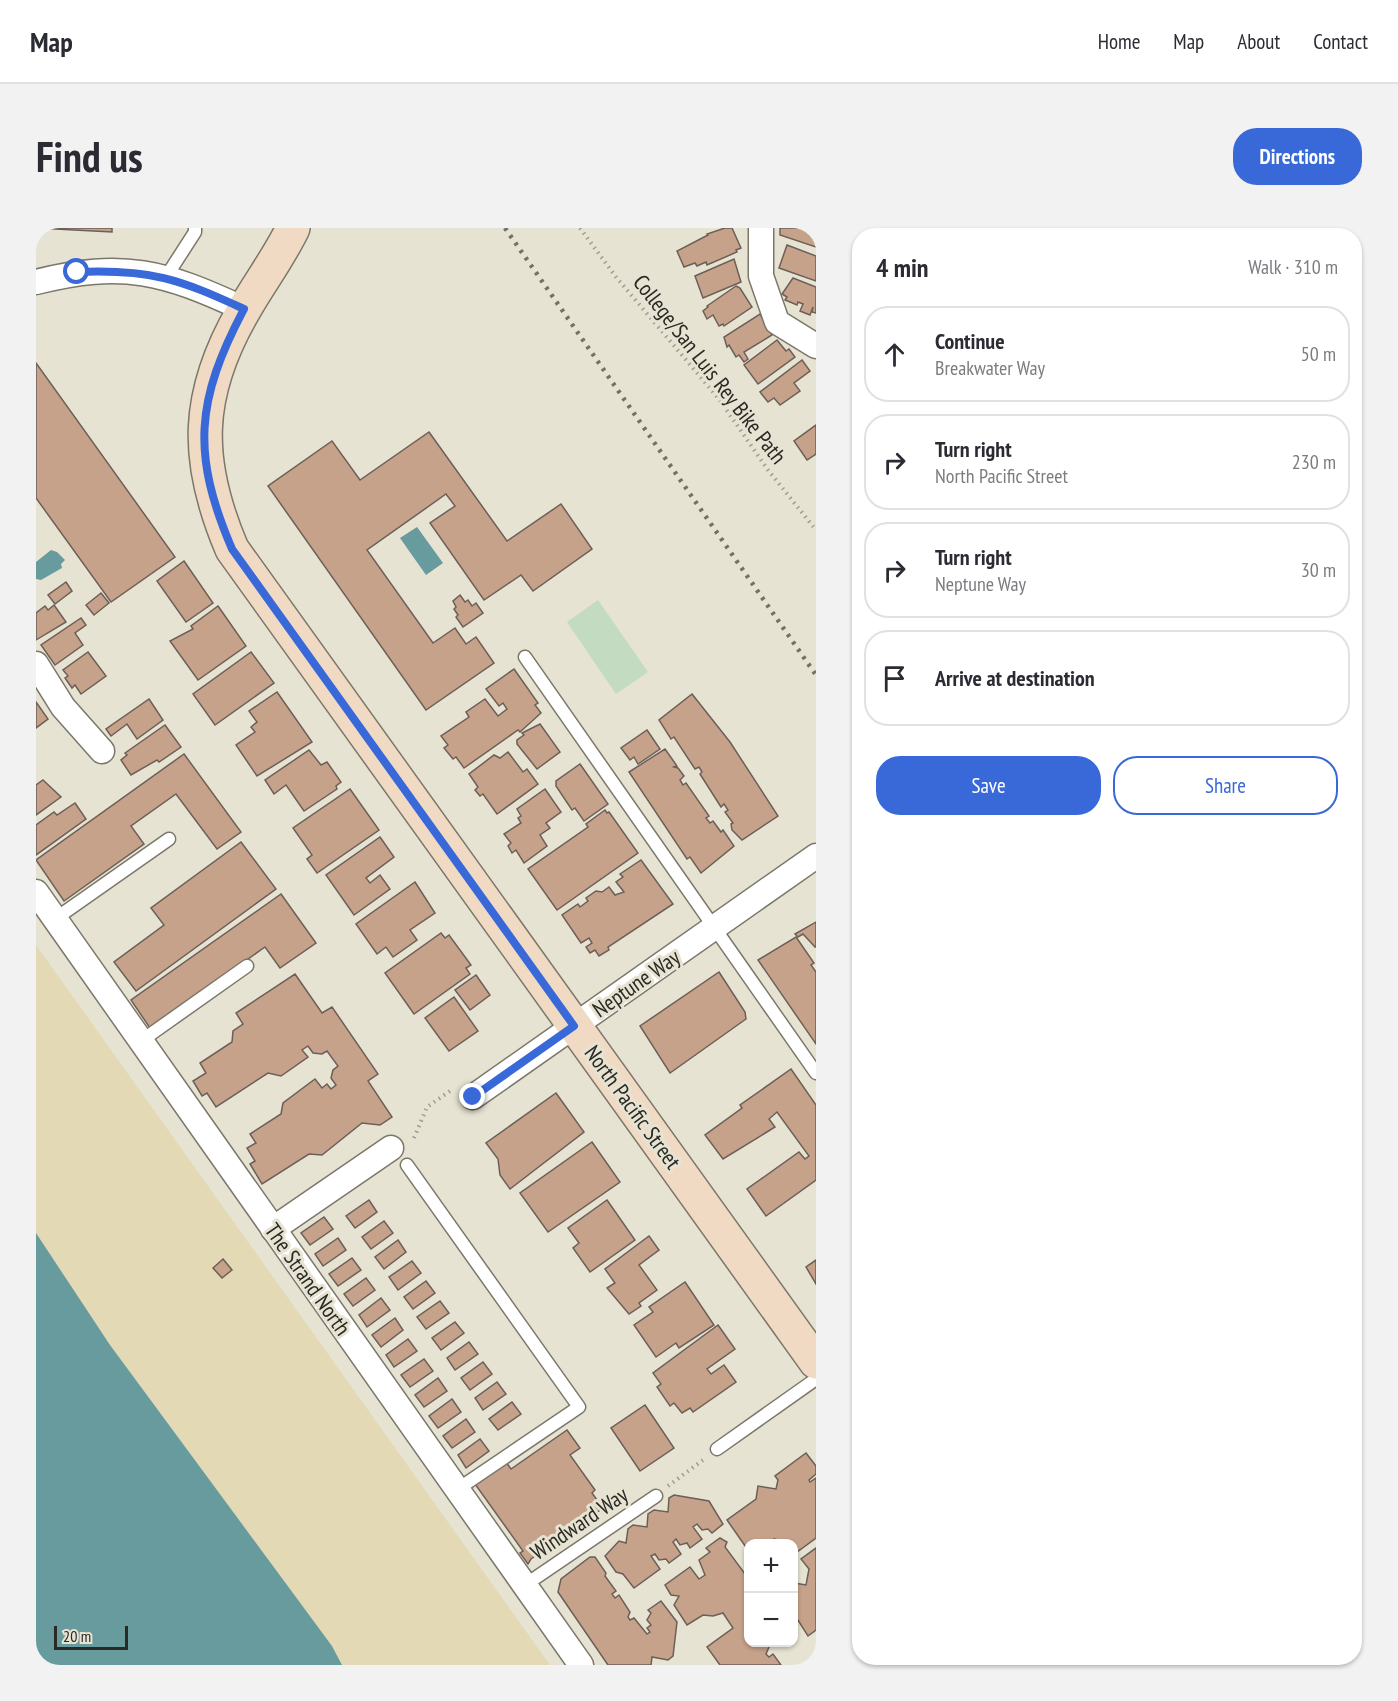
<!DOCTYPE html>
<meta charset="utf-8">
<style>
:root{--surface:#fff;--page:#f2f2f3;--text:#2b2b33;--muted:#7c7c81;--line:#e1e1e2;--accent:#3969d9}
body{margin:0;font-family:"PT Sans Narrow",sans-serif;background:var(--page);color:var(--text)}
.controls{position:absolute;right:18px;bottom:18px;display:grid;overflow:hidden;border-radius:12px;box-shadow:0 2px 4px #0004}
.controls button{width:54px;height:54px;display:grid;place-items:center;padding:0;border:0;border-bottom:2px solid var(--line);background:var(--surface);color:var(--text);font:30px sans-serif}
.scale{position:absolute;left:18px;bottom:15px;width:74px;box-sizing:border-box;padding-left:6px;border:3px solid #2a2923;border-top:0;font-size:16px;line-height:21px;white-space:nowrap;color:#2a2923;-webkit-text-stroke:4px #e7e3d3;paint-order:stroke}
.stop{position:absolute;width:18px;height:18px;margin:-14px;border:4px solid #3969d9;border-radius:50%;background:#fff}
.stop.end{background:#3969d9;border-color:#fff;box-shadow:0 2px 6px #0008}
.list{margin:0;padding:0;list-style:none}
h2{display:flex;justify-content:space-between;align-items:center;height:78px;margin:0;padding:0 24px;font-size:26px}
h2 small{font-size:20px;font-weight:400;color:var(--muted)}
.list li{display:grid;grid-template-columns:39px 1fr auto;gap:18px;align-items:center;box-sizing:border-box;height:96px;margin:0 12px 12px;padding:0 12px;border:2px solid var(--line);border-radius:24px}
.list b{display:block;font-size:22px;white-space:nowrap}
.list p{margin:0;font-size:20px;white-space:nowrap;color:var(--muted)}
.list em{font-size:20px;font-style:normal;color:var(--muted)}
.actions{display:flex;gap:12px;padding:18px 24px}
.actions a{flex:1;padding:14px 0;border:2px solid var(--accent);border-radius:24px;text-align:center;font-size:21px;color:var(--accent)}
.actions .main{background:var(--accent);color:#fff}
.icon{flex:none;width:33px;height:33px;fill:none;stroke:currentColor;stroke-width:2;stroke-linecap:round;stroke-linejoin:round}
.map{position:relative;flex:none;width:780px;height:1437px;overflow:hidden;border-radius:24px}
header{display:flex;align-items:center;gap:36px;box-sizing:border-box;height:84px;padding:0 30px;background:var(--surface);border-bottom:2px solid var(--line)}
header strong{font-size:28px}
nav{display:flex;gap:33px;margin-inline-start:auto;font-size:21px}
.intro{display:flex;align-items:center;justify-content:space-between;box-sizing:border-box;height:144px;padding:0 36px}
h1{margin:0;font-size:42px}
.button{padding:15px 27px;border-radius:24px;background:var(--accent);color:#fff;font-size:21px;font-weight:700}
main{display:flex;gap:36px;padding:0 36px}
aside{flex:1;background:var(--surface);border-radius:24px;box-shadow:0 2px 4px #0004}
.map>svg:first-child{display:block}
</style>
<header>
<strong>Map</strong>
<nav><a>Home</a><a>Map</a><a>About</a><a>Contact</a></nav>
</header>
<div class="intro"><h1>Find us</h1><a class="button">Directions</a></div>
<main>
<div class="map">
<svg width="780" height="1437" viewBox="0 0 780 1437">
<rect width="100%" height="100%" fill="#e7e3d3"/>
<!-- green -->
<polygon fill="#c3dbc0" points="562,372 612,444 580,466 531,394"/>
<!-- sand -->
<polygon fill="#e3d9b4" points="0,717 514,1437 306,1437 296,1418 74,1117 0,1005"/>
<!-- water -->
<g fill="#689b9e">
<polygon points="381,299 407,335 390,347 364,310"/>
<polygon points="15,322 21,324 29,332 25,336 26,340 5,352 0,351 0,334"/>
<polygon points="0,1005 74,1117 296,1418 306,1437 0,1437"/>
</g>
<!-- building -->
<g fill="#c7a28a" stroke="#6c5f57" stroke-width="1.5">
<polygon points="0,0 76,0 76,4"/>
<polygon points="689,0 696,0 705,20 700,22 701,24 671,37 670,34 661,38 659,35 648,39 641,23 672,7 671,6"/>
<polygon points="744,0 780,0 780,19 744,7"/>
<polygon points="751,17 780,28 780,53 743,40"/>
<polygon points="698,31 705,54 667,70 659,48"/>
<polygon points="757,50 780,59 780,85 776,84 777,79 774,87 764,83 767,76 762,74 761,77 749,72 751,69 746,66"/>
<polygon points="700,58 704,60 716,79 688,98 687,96 683,98 677,87 671,91 667,83 672,79 671,78"/>
<polygon points="724,86 736,107 708,124 712,131 708,134 703,127 700,129 693,117 691,119 688,109"/>
<polygon points="741,112 750,123 753,121 759,129 722,156 708,137"/>
<polygon points="766,132 774,143 758,155 764,163 744,177 738,170 732,174 724,164"/>
<polygon points="0,135 139,329 75,374 0,270"/>
<polygon points="780,197 780,226 771,232 758,213"/>
<polygon points="393,204 471,313 525,276 556,321 497,363 485,347 448,372 394,295 419,278 410,266 331,322 397,415 419,400 430,416 440,409 458,435 390,482 232,258 296,213 324,252"/>
<polygon points="148,333 177,375 150,394 121,353"/>
<polygon points="30,354 36,363 19,376 12,367"/>
<polygon points="65,365 73,375 58,387 50,377"/>
<polygon points="424,367 429,374 432,372 436,378 440,375 447,385 427,399 420,389 422,387 418,381 420,379 417,373"/>
<polygon points="18,377 30,394 0,412 0,385 9,378 12,382"/>
<polygon points="182,378 210,418 162,452 134,413 157,401 155,398"/>
<polygon points="45,390 50,397 39,405 47,417 19,437 5,417"/>
<polygon points="52,424 70,448 45,466 39,457 36,460 29,450 32,448 27,442"/>
<polygon points="215,424 238,455 179,497 157,466"/>
<polygon points="478,441 502,475 499,477 505,485 484,504 482,502 428,540 420,529 417,531 408,520 412,517 405,508 433,489 430,484 449,471 462,488 471,481 467,475 463,478 450,461"/>
<polygon points="241,464 276,514 221,548 200,517 219,504 215,499 221,494 213,483"/>
<polygon points="656,466 694,514 742,588 706,612 696,602 695,596 697,595 689,584 692,582 688,576 685,579 664,546 666,544 663,539 659,541 638,509 635,511 623,492"/>
<polygon points="113,471 127,492 101,511 91,496 75,508 70,501"/>
<polygon points="0,474 12,491 0,500"/>
<polygon points="504,496 524,524 501,541 481,516 481,512 488,507 486,505"/>
<polygon points="129,497 145,519 123,534 121,532 95,547 85,532 91,527 89,525"/>
<polygon points="611,502 624,521 602,536 598,529 594,532 585,520"/>
<polygon points="629,521 641,538 638,539 642,540 648,548 644,552 647,557 650,555 673,588 670,590 674,595 677,593 685,604 687,602 698,618 665,645 654,629 651,631 593,544"/>
<polygon points="273,522 285,537 291,534 305,554 300,558 301,561 268,583 250,557 238,566 229,552"/>
<polygon points="472,524 487,544 491,541 502,556 461,586 447,566 444,568 439,562 442,559 433,546 458,527 464,530"/>
<polygon points="148,526 205,604 181,621 140,566 95,598 108,616 28,673 0,632"/>
<polygon points="544,536 572,576 548,593 539,580 536,582 520,558 520,553"/>
<polygon points="7,552 25,569 0,587 0,557"/>
<polygon points="314,561 343,602 281,645 271,631 276,627 257,600"/>
<polygon points="509,561 525,584 510,595 514,600 504,607 511,618 488,635 480,622 476,625 472,618 475,615 468,606 485,595 482,590 485,588 481,581"/>
<polygon points="39,575 50,591 0,627 0,597 18,584 21,587"/>
<polygon points="569,582 571,585 573,584 602,625 521,682 492,641 552,599 550,596"/>
<polygon points="344,609 358,629 330,650 334,655 344,647 354,661 318,687 290,647"/>
<polygon points="205,614 240,661 100,763 78,734 128,697 115,680"/>
<polygon points="605,632 637,676 572,719 573,722 563,728 559,722 554,725 550,719 556,715 553,710 545,715 526,687 542,676 544,679 552,673 550,670 560,663 566,664 573,659 579,667 588,664 580,654 587,649 584,646"/>
<polygon points="379,654 399,685 374,702 381,712 357,729 350,719 341,726 320,696"/>
<polygon points="245,666 280,715 244,740 229,719 114,800 95,772"/>
<polygon points="780,694 780,719 779,719 767,706 762,709 759,706"/>
<polygon points="405,705 409,710 413,707 435,737 430,740 434,746 378,786 349,745"/>
<polygon points="760,709 778,735 775,737 780,744 780,816 722,732"/>
<polygon points="683,744 709,784 710,791 634,845 604,798"/>
<polygon points="259,746 286,785 296,779 342,846 332,853 356,889 344,897 326,895 286,927 273,926 226,956 214,936 219,933 211,920 220,915 214,906 245,886 247,875 279,851 286,860 291,856 295,861 300,857 295,850 297,842 302,838 291,823 286,826 277,825 272,818 266,822 272,829 245,848 232,845 180,879 171,865 166,868 157,853 170,845 164,835 196,814 197,803 207,796 200,785"/>
<polygon points="440,747 454,767 434,782 419,762"/>
<polygon points="418,769 442,803 413,823 389,790"/>
<polygon points="755,841 780,877 780,952 730,988 711,961 763,924 769,931 773,928 741,884 733,891 739,899 687,931 669,907 706,880 704,877"/>
<polygon points="520,865 548,904 474,961 464,947 462,931 450,915"/>
<polygon points="556,914 584,954 512,1004 484,965"/>
<polygon points="333,972 341,984 319,1000 310,988"/>
<polygon points="571,972 599,1012 554,1044 537,1020 543,1015 532,1000"/>
<polygon points="288,989 297,1001 274,1017 265,1005"/>
<polygon points="348,993 357,1005 335,1021 326,1009"/>
<polygon points="613,1008 623,1022 603,1037 621,1062 603,1075 605,1078 593,1086 571,1060 579,1055 569,1041"/>
<polygon points="302,1010 310,1022 287,1038 279,1026"/>
<polygon points="362,1012 370,1024 348,1041 339,1029"/>
<polygon points="316,1030 325,1042 302,1058 293,1046"/>
<polygon points="187,1031 196,1042 186,1050 177,1040"/>
<polygon points="780,1032 780,1056 770,1039"/>
<polygon points="376,1033 385,1045 362,1062 353,1049"/>
<polygon points="330,1050 339,1062 317,1078 308,1066"/>
<polygon points="390,1053 399,1065 377,1081 368,1069"/>
<polygon points="649,1054 678,1097 643,1120 640,1115 620,1129 598,1097 617,1084 613,1079"/>
<polygon points="345,1070 354,1082 331,1099 323,1087"/>
<polygon points="404,1073 413,1085 390,1101 381,1089"/>
<polygon points="359,1090 367,1102 345,1119 336,1107"/>
<polygon points="419,1094 428,1105 405,1122 396,1110"/>
<polygon points="682,1097 699,1121 671,1141 675,1146 688,1137 700,1154 657,1184 654,1180 646,1185 638,1175 634,1178 621,1159 625,1156 617,1145"/>
<polygon points="372,1111 381,1123 358,1139 350,1127"/>
<polygon points="433,1114 442,1126 419,1142 411,1130"/>
<polygon points="388,1131 397,1143 374,1159 365,1147"/>
<polygon points="447,1134 456,1146 434,1162 425,1150"/>
<polygon points="402,1150 411,1163 388,1179 379,1167"/>
<polygon points="461,1154 470,1166 447,1182 439,1170"/>
<polygon points="416,1171 425,1184 402,1200 393,1188"/>
<polygon points="476,1174 485,1186 462,1202 453,1191"/>
<polygon points="609,1177 638,1220 604,1243 575,1200"/>
<polygon points="430,1191 439,1204 416,1220 407,1208"/>
<polygon points="531,1202 544,1220 534,1227 559,1262 556,1265 567,1280 495,1331 492,1336 484,1325 487,1323 439,1256 470,1234 475,1241"/>
<polygon points="444,1211 453,1223 430,1240 422,1227"/>
<polygon points="770,1225 780,1238 780,1246 773,1252 774,1254 780,1250 780,1310 761,1324 758,1316 738,1311 737,1316 712,1316 712,1322 691,1292 720,1271 722,1258 740,1261 742,1252 739,1248"/>
<polygon points="638,1267 673,1273 687,1296 676,1305 672,1301 666,1302 661,1296 657,1299 666,1311 654,1320 651,1315 644,1317 640,1311 637,1314 645,1326 633,1335 630,1331 623,1332 619,1326 615,1328 624,1341 598,1360 587,1346 580,1344 569,1328 583,1313 590,1315 592,1301 597,1297 611,1299 612,1286 618,1282 632,1284 633,1270"/>
<polygon points="684,1310 691,1314 689,1319 712,1350 712,1414 730,1414 733,1419 730,1426 733,1429 737,1426 745,1437 684,1437 671,1419 697,1400 687,1385 677,1388 667,1387 651,1397 638,1377 643,1368 635,1367 629,1357 654,1339 663,1351 669,1347 663,1332 674,1324 670,1320"/>
<polygon points="780,1320 780,1402 772,1408 758,1386 758,1355 770,1357 773,1341 765,1331"/>
<polygon points="554,1329 559,1329 570,1345 569,1348 580,1363 576,1366 579,1370 583,1367 594,1384 592,1389 594,1392 598,1390 611,1406 614,1404 611,1400 615,1397 611,1392 615,1385 612,1382 625,1373 641,1394 637,1428 632,1432 616,1429 615,1437 572,1437 522,1364 525,1351"/>
</g>
<g fill="none" stroke-linecap="round" stroke-linejoin="round">
<defs>
<g id="lane">
<polyline points="130,49 159,4 159,0"/>
<polyline points="489,429 780,845"/>
<polyline points="19,691 133,611"/>
<polyline points="105,813 211,738"/>
<polyline points="371,937 543,1179 422,1261"/>
<polyline points="681,1221 780,1151"/>
<polyline points="489,1357 620,1268"/>
</g>
<g id="street">
<polyline points="725,0 725,48 741,94 780,118"/>
<path d="M0 54C88 32 128 44 208 81"/>
<polyline points="0,436 27,479 66,523"/>
<polyline points="0,664 545,1437"/>
<polyline points="437,869 780,628"/>
<polyline points="237,1001 355,920"/>
</g>
<path id="secondary" d="M257 0C243 29 224 54 208 82 159 166 158 232 196 321L780 1134"/>
</defs>
<!-- lane casing -->
<use href="#lane" stroke="#7b776a" stroke-width="15"/>
<!-- street casing -->
<use href="#street" stroke="#7b776a" stroke-width="27"/>
<!-- secondary casing -->
<use href="#secondary" stroke="#7b776a" stroke-width="36"/>
<!-- path -->
<g stroke="#a09d91" stroke-width="4" stroke-dasharray="1.5 4.5" stroke-linecap="butt">
<polyline points="544,0 580,49 683,171 732,242 780,302"/>
<polyline points="378,910 391,879 414,863"/>
<polyline points="632,1258 667,1232"/>
</g>
<!-- lane -->
<use href="#lane" stroke="#fff" stroke-width="12"/>
<!-- street -->
<use href="#street" stroke="#fff" stroke-width="24"/>
<!-- secondary -->
<use href="#secondary" stroke="#f0dac3" stroke-width="33"/>
<!-- rail -->
<polyline stroke="#737167" stroke-width="4.5" stroke-dasharray="3 6" stroke-linecap="butt" points="469,0 780,447"/>
</g>
<g fill="none" stroke-linecap="round" stroke-linejoin="round">
<!-- route -->
<path stroke="#3969d9" stroke-width="8" d="M41 44C115 41 143 51 208 81 160 172 155 225 196 321L538 798 437 869"/>
</g>
<g text-anchor="middle" stroke-width="6" stroke-linejoin="round" paint-order="stroke">
<!-- street labels -->
<g font-size="22" fill="#2a2923" stroke="#e7e3d3">
<text transform="translate(674 141) rotate(52)" y="8">College/San Luis Rey Bike Path</text>
<text transform="translate(600 755) rotate(-35)" y="8">Neptune Way</text>
<text transform="translate(597 879) rotate(54)" y="8">North Pacific Street</text>
<text transform="translate(272 1051) rotate(55)" y="8">The Strand North</text>
<text transform="translate(543 1295) rotate(-34)" y="8">Windward Way</text>
</g>
</g>
</svg>
<div class="controls">
<button>+</button>
<button>−</button>
</div>
<div class="scale">20 m</div>
<div class="stop" style="left:41px;top:44px"></div>
<div class="stop end" style="left:437px;top:869px"></div>
</div>
<aside>
<h2>4 min<small>Walk · 310 m</small></h2>
<ul class="list">
<li><svg class="icon" aria-label="ahead" viewBox="0 0 24 24"><path d="M12 20V5M6 11l6-6 6 6"/></svg><div><b>Continue</b><p>Breakwater Way</p></div><em>50 m</em></li>
<li><svg class="icon" aria-label="right" viewBox="0 0 24 24"><path d="M7 20v-9h11M14 6l5 5-5 5"/></svg><div><b>Turn right</b><p>North Pacific Street</p></div><em>230 m</em></li>
<li><svg class="icon" aria-label="right" viewBox="0 0 24 24"><path d="M7 20v-9h11M14 6l5 5-5 5"/></svg><div><b>Turn right</b><p>Neptune Way</p></div><em>30 m</em></li>
<li><svg class="icon" aria-label="arrive" viewBox="0 0 24 24"><path d="M6 21V4h12l-3 4 3 4H6"/></svg><div><b>Arrive at destination</b></div></li>
</ul>
<div class="actions"><a class="main">Save</a><a>Share</a></div>
</aside>
</main>
